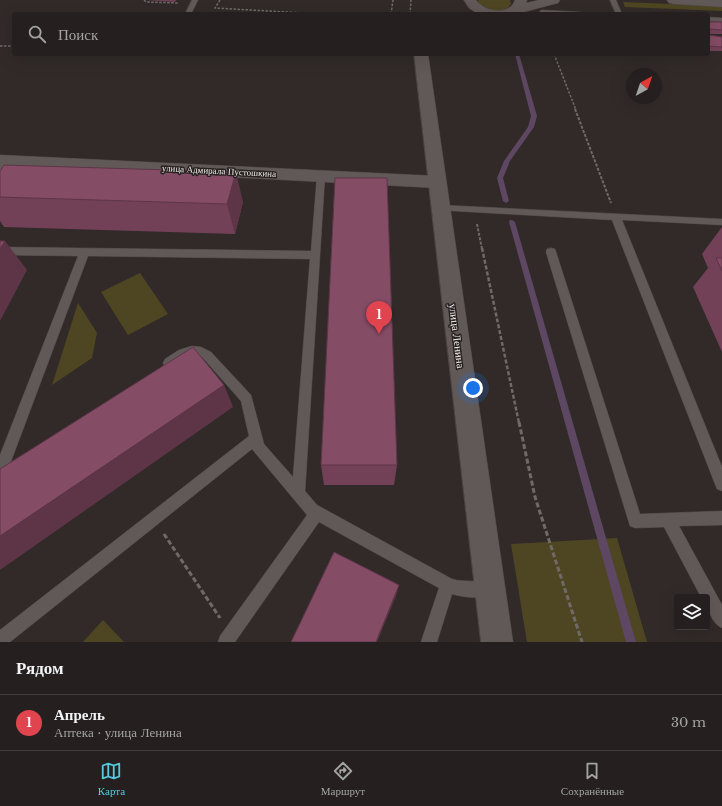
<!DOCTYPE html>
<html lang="ru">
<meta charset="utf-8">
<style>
:root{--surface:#25201f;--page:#312d2c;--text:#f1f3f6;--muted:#a3a3a4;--line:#423e3d;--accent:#56c9e0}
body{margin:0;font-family:"Libre Baskerville",serif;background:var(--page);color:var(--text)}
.controls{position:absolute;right:12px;bottom:12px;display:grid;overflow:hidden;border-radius:4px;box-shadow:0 4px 16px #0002}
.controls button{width:36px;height:36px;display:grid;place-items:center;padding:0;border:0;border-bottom:1px solid var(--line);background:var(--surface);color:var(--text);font:20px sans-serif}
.compass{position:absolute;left:626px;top:68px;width:36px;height:36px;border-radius:50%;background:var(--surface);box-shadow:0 4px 16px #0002;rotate:40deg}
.you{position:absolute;left:473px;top:388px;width:14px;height:14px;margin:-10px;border:3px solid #fff;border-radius:50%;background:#1a73e8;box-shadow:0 0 0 6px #1a73e833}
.badge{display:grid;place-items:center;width:26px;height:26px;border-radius:50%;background:var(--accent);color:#fff;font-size:13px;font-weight:700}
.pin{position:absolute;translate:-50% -33px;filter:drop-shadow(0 1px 2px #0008)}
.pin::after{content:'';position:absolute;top:21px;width:14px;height:12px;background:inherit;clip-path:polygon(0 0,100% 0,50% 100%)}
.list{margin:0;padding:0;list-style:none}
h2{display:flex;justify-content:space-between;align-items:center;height:52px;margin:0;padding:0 16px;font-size:17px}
h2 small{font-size:13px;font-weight:400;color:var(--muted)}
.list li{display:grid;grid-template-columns:26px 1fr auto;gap:12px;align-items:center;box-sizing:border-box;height:56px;padding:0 16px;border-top:1px solid var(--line)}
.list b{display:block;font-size:15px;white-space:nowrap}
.list p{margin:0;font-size:13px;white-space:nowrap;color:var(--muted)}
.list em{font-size:13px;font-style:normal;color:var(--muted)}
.icon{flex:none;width:22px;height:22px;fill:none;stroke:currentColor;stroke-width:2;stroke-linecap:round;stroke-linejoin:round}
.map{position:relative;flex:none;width:722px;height:642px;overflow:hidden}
.search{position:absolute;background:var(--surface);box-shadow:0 4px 16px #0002;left:12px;right:12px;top:12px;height:44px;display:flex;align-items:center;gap:10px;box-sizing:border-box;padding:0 14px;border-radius:4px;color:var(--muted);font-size:15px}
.sheet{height:108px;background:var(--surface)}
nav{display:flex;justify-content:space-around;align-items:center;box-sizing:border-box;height:56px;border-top:1px solid var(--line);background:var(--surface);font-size:11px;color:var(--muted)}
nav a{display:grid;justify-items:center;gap:2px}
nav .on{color:var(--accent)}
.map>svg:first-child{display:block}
</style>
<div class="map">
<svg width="722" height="642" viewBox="0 0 722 642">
<rect width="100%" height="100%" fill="#312a29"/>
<!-- green -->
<g fill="#4e4622">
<path d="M478 0H510L511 4C503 17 488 9 478 4Z"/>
<polygon points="623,2 722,6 722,11 625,7"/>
<polygon points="140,273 168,314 128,335 101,292"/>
<polygon points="78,303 97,333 92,358 52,385"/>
<polygon points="617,538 647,642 527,642 511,544"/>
<polygon points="103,620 124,642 83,642"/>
</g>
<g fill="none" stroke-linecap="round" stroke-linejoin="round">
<!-- stream -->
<g fill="#5d4762" fill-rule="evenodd">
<polygon points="515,54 519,54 537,116 534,127 510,161 503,178 509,201 506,203 503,201 497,178 504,161 528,127 531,116"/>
<polygon points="510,220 512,220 515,222 636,642 626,642 509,222"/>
</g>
<defs>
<g id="lane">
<polygon points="192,0 198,0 191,14 185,14"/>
<polygon points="610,0 616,0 622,14 616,14"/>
<polygon points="542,10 580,12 583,14 539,14 540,11"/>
<polygon points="708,17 722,18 722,22 708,21"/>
<polygon points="6,157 10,160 3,172 0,173 0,163 3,158"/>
<path d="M321 173 325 176 305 491 317 505 452 579C466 583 482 579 494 584L496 589 494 594C482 599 465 598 452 594L437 642H421L439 588 319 522 235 642H218L220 636 307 515 252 449 10 642H0V630L249 436 241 401 203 358C184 348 179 372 165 367L163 363 165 359 179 350 192 346 201 347 211 352 251 395 264 444 293 477 310 259 88 256 7 472 5 477 0 478V455L78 256 0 255V247L311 251 317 176Z"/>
<polygon points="440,205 722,219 722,225 622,220 722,467 722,491 717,489 715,484 612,220 437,210 435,208"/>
<path d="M551 248 555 249 556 252 640 514 722 511V525L679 526 722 605V628C711 623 707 608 707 597H701L664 527 635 528 630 526 546 252 547 249Z"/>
</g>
<polygon id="street" points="0,155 437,176 443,178 446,182 443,186 437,188 0,165"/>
<g id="secondary">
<path d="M464 0H476C484 12 510 16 515 0H527L526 3 539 0H560L558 3 516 14H478L469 8Z"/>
<polygon points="667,0 722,0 722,7 673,4 669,3"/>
<polygon points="414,54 428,54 513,642 481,642"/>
</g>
</defs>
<!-- lane casing -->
<use href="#lane" stroke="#4d4746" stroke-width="1"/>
<!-- street casing -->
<use href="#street" stroke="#4d4746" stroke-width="1"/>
<!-- secondary casing -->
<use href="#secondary" stroke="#4d4746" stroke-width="1"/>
<!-- path-far3 -->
<g stroke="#6f6968" stroke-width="1.5" stroke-dasharray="2.5 1.5" stroke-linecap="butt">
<polyline points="144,0 146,2 179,3"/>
<polyline points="220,0 215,8 322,14"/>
<polyline points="391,14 393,0"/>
<polyline points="410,14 411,0"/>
<polyline points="0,46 14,46"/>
<polyline points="554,54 576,110"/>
</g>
<!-- path-far2 -->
<g stroke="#6f6968" stroke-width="2" stroke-dasharray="3 1.5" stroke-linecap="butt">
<polyline points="575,109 611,203"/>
<polyline points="477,224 482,249"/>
</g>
<!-- path-far1 -->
<polyline stroke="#6f6968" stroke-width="2.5" stroke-dasharray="4 2" stroke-linecap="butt" points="482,248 519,423"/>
<!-- path -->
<g stroke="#6f6968" stroke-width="3" stroke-dasharray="5 2.5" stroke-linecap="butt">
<polyline points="519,422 535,497 582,642"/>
<polyline points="164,534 220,618"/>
</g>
<!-- lane -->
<use href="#lane" fill="#615958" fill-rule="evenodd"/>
<!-- street -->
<use href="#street" fill="#615958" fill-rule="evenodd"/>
<!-- secondary -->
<use href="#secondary" fill="#615958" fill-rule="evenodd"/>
</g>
<!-- wall -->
<g fill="#724158">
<polygon points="147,0 176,0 175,2"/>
<polygon points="708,22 722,22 722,34 709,34 709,35 722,37 722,51 708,51"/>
<polygon points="0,171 243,202 235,234 4,227 0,221"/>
<polygon points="722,227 722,352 693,287 708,268 702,254"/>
<polygon points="321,465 397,465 394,485 324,485"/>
</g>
<!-- shaded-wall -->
<g fill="#5d3547">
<polygon points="236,172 243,202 235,234 227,204"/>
<polygon points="5,241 27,270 0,321 0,249"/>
<polygon points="224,385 233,407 0,570 0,536"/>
<polygon points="399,585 396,596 377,642 376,642"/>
</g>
<!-- building -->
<g fill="#854c66" stroke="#5d3547">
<polygon points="708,22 722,22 722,30 710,29 709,30 709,35 722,37 722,47 708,46"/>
<polygon points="4,165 236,172 227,204 0,197 0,171"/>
<polygon points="335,178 387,178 397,465 321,465"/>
<polygon points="0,241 5,241 0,249"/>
<polygon points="716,258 722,258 722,271"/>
<polygon points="193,347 224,385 0,536 0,469"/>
<polygon points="334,552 399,585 376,642 291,642"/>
</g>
<g text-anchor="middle" stroke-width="3" stroke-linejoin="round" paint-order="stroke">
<!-- far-street labels -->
<g font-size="9" fill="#f0eceb" stroke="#272120">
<text transform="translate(219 171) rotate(3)" y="3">улица Адмирала Пустошкина</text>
</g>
<!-- street labels -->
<g font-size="11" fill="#f0eceb" stroke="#272120">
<text transform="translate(457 336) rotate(83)" y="4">улица Ленина</text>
</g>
</g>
</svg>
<div class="controls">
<button><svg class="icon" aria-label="layers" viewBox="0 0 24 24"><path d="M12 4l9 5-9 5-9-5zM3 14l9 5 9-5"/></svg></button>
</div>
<svg class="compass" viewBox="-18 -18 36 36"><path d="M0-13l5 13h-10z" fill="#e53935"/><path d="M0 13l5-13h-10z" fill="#a3a3a4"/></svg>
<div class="you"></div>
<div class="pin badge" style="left:379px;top:334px;background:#e0444e">1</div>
<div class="search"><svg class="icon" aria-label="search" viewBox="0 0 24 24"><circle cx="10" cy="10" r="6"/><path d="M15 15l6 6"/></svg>Поиск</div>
</div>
<section class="sheet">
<h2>Рядом<small></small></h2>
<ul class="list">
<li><span class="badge" style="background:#e0444e">1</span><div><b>Апрель</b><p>Аптека · улица Ленина</p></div><em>30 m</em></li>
</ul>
</section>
<nav>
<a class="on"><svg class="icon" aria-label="map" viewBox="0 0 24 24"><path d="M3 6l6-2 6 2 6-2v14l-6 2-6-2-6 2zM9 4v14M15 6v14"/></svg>Карта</a>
<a><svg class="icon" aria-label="directions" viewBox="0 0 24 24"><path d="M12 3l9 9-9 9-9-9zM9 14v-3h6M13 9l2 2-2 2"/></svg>Маршрут</a>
<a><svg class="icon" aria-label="saved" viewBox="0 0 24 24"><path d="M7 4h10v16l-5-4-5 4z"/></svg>Сохранённые</a>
</nav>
